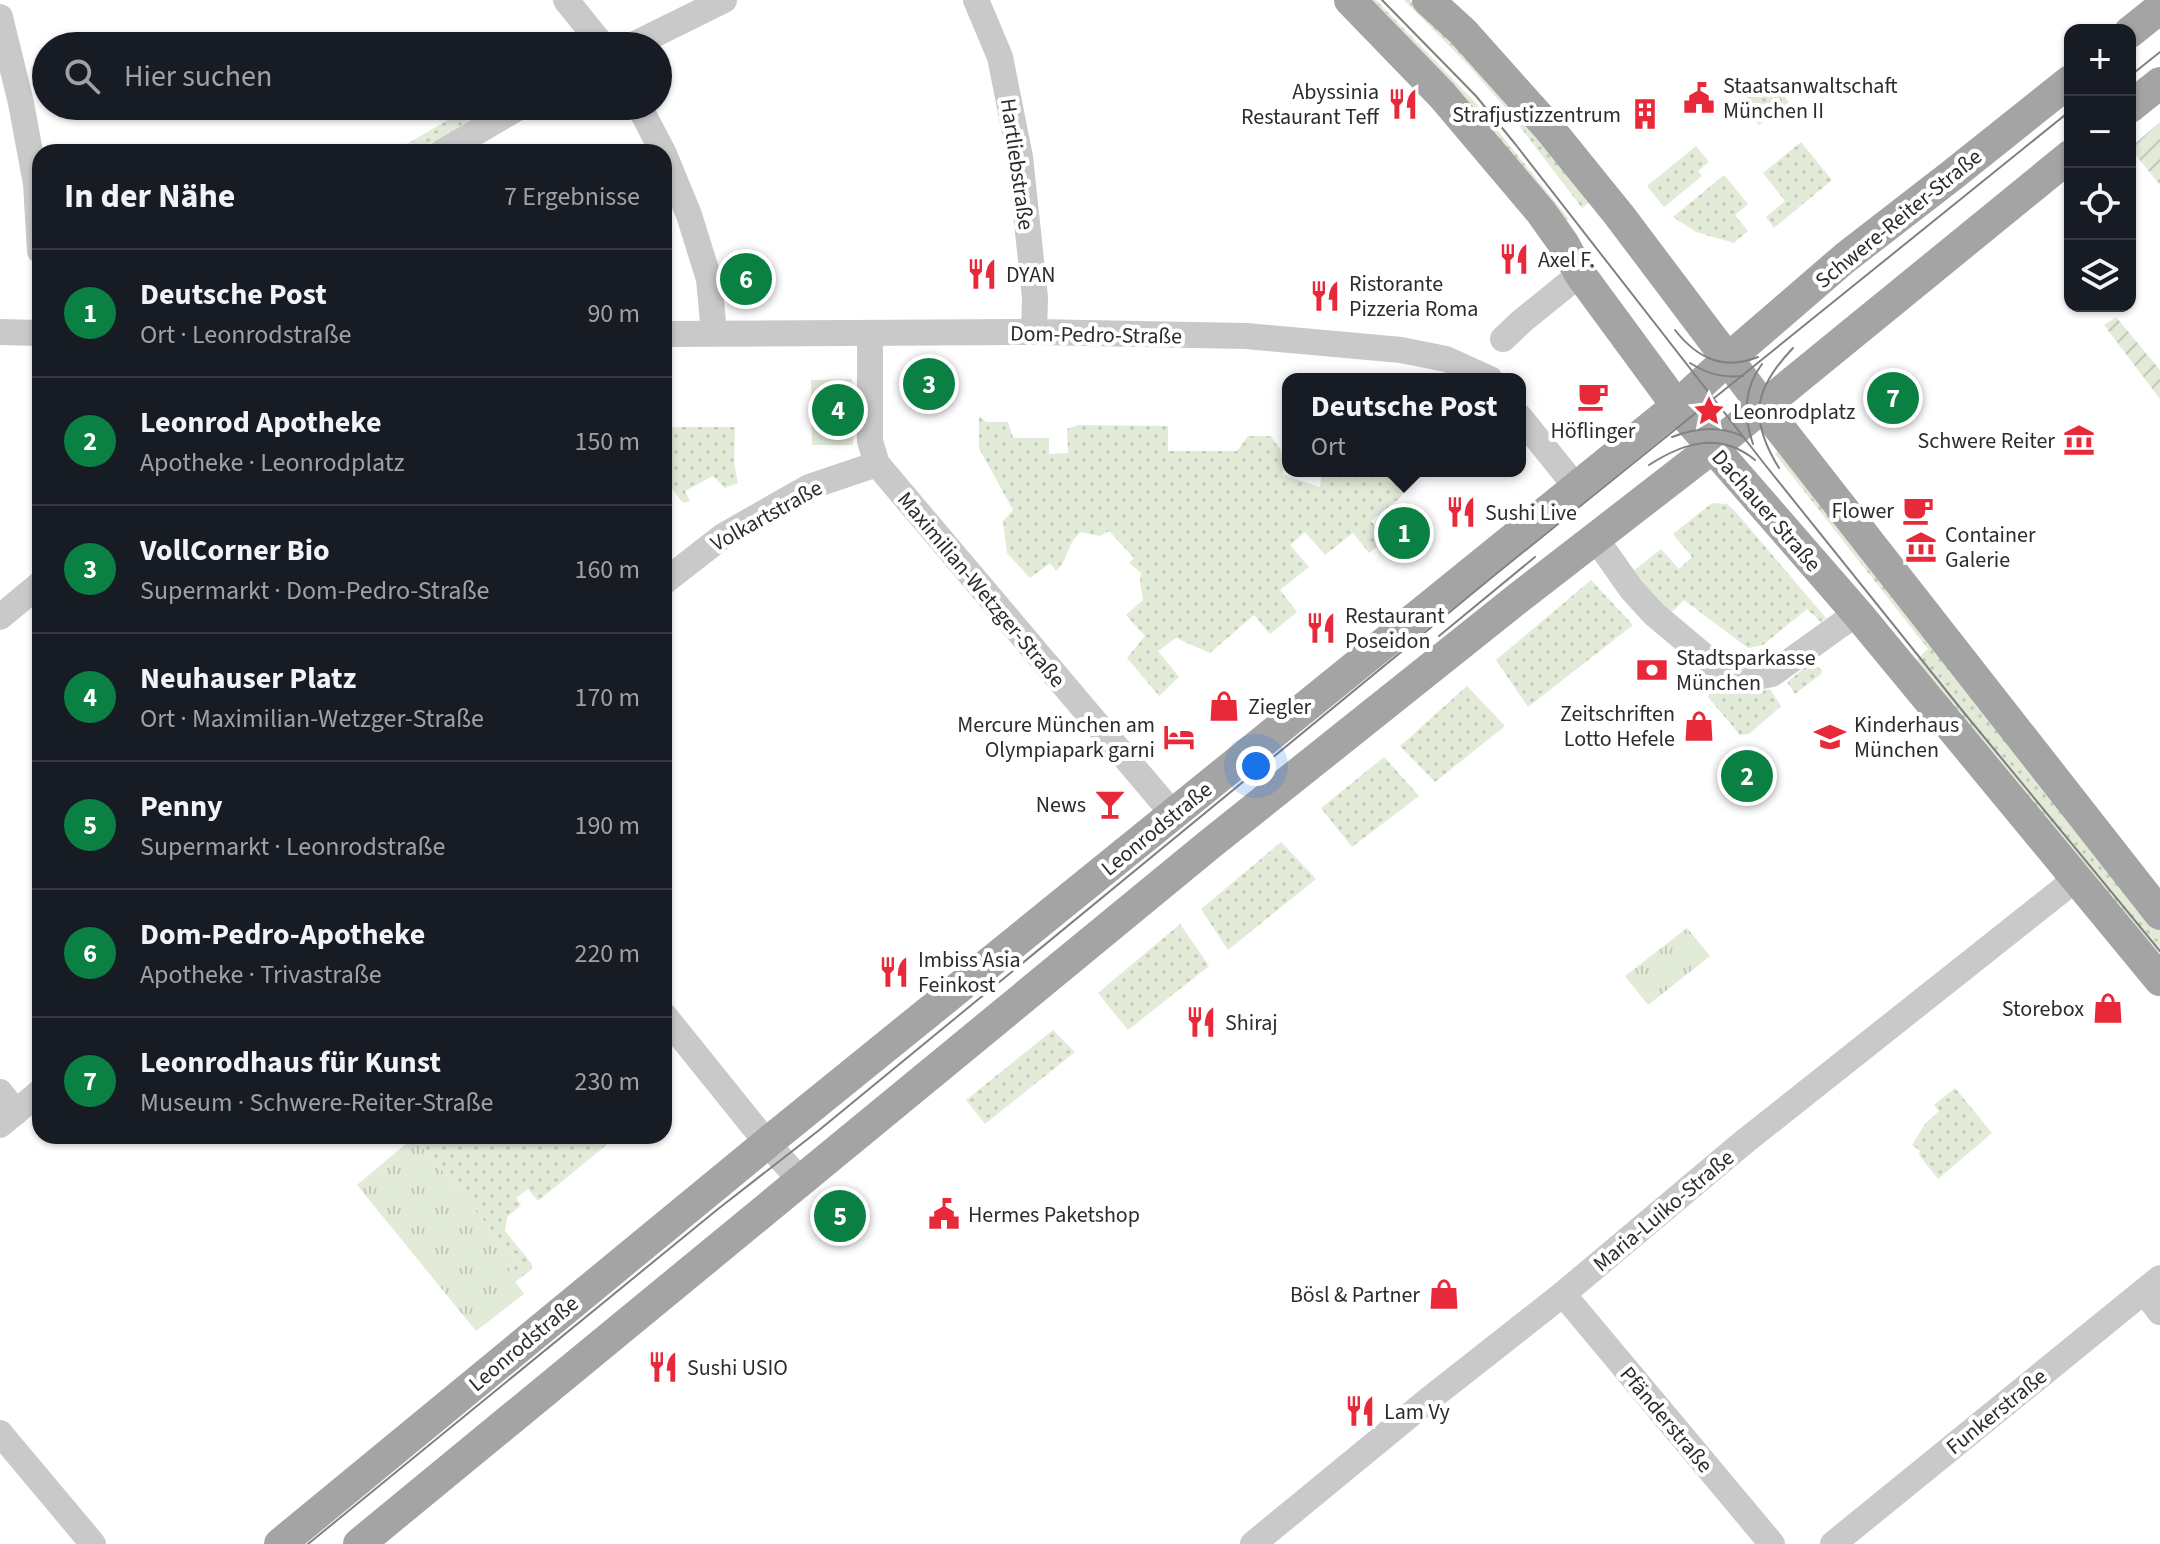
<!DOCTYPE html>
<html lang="de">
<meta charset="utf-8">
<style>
:root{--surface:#171b24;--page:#242831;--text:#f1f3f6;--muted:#9ea1a6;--line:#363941;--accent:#0b8043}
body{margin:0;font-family:"Source Sans 3",sans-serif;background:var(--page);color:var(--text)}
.controls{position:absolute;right:24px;top:24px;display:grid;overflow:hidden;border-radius:16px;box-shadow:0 2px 6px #0004}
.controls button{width:72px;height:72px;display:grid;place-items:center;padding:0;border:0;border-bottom:2px solid var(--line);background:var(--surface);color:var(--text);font:40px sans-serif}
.you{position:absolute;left:1256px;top:766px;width:28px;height:28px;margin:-20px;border:6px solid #fff;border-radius:50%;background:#1a73e8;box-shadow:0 0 0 12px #1a73e833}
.badge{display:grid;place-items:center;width:52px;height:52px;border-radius:50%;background:var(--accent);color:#fff;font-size:26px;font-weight:700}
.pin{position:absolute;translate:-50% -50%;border:4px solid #fff;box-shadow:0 2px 8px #0006}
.popup{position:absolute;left:1282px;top:373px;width:244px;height:104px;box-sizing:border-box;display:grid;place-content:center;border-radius:16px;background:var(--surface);filter:drop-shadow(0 2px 6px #0005);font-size:26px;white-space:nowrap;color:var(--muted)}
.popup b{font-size:30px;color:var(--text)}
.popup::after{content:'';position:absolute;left:50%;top:100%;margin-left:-16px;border:16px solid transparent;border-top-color:var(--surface)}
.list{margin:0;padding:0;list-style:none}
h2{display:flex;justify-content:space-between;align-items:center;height:104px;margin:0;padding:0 32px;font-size:34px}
h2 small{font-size:26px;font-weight:400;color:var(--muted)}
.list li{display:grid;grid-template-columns:52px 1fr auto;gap:24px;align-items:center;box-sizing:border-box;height:128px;padding:0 32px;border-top:2px solid var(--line)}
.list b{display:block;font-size:30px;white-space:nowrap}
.list p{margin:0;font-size:26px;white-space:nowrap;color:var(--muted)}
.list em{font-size:26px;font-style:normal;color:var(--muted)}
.icon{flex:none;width:44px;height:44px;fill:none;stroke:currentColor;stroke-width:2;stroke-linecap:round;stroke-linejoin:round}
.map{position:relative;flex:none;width:2160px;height:1544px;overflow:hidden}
.search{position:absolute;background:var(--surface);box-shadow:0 2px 6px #0004;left:32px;top:32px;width:640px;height:88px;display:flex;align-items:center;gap:20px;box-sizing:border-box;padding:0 28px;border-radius:44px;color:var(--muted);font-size:30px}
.panel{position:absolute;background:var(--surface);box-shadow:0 2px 6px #0004;left:32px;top:144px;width:640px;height:1000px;border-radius:24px}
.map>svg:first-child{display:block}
</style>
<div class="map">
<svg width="2160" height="1544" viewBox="0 0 2160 1544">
<defs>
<pattern id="grass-dots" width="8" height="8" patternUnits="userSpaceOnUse" patternTransform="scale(2)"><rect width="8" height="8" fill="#e2ead8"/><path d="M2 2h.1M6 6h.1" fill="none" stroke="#c2c9ba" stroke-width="1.8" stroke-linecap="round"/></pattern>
<pattern id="park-tufts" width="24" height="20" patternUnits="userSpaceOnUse" patternTransform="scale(2)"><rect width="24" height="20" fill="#e2ead8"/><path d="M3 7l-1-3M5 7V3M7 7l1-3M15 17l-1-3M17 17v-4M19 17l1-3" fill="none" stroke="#c2c9ba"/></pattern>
<pattern id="garden-furrows" width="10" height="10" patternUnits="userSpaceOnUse" patternTransform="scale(2)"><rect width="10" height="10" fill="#e2ead8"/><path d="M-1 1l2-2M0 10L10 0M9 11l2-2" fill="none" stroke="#c2c9ba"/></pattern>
</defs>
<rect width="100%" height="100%" fill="#fff"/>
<!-- grass -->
<g fill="url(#grass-dots)">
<polygon points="1371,0 1376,0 1473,100 1569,219 1564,222"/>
<polygon points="1404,0 1410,0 1471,61 1590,202 1582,208 1508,111 1468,65"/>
<polygon points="1770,78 1789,102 1759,125 1741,102"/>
<polygon points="472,106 494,106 416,152 393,152"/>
<polygon points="1801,142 1832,180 1774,228 1766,217 1785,201 1763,173"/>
<polygon points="1696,146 1709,162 1698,171 1702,176 1664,207 1647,186"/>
<polygon points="1724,175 1748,204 1735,215 1748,231 1734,243 1696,232 1673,217"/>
<path d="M979 416 986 422H1008L1013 438H1049V454L1068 453 1067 429 1078 425 1168 426V451H1237L1248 436H1271L1281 451 1283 475 1320 487 1322 471H1388L1404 491 1400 498 1371 521 1386 540 1369 553 1353 533 1325 555 1305 532 1290 545 1309 567 1280 590 1297 612 1270 634 1254 615 1210 653 1176 638 1158 651 1179 677 1159 696 1127 658 1145 636 1126 615 1143 600 1140 582 1141 573 1129 563 1134 558 1109 531 1100 536 1081 532C1065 545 1070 558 1056 571L1050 563 1030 578 1007 553 1003 521 1013 510 979 448Z"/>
<polygon points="664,427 735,427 734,463 738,483 725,488 713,476 685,491 690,501 683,503 664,478 664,470 671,468 664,455"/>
<polygon points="1778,451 2057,806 2160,931 2160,961 1914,662 1928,649 1775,454"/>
<polygon points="1712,503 1727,504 1734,510 1826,618 1821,622 1807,609 1763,645 1748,648 1684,600 1670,614 1632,572 1661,549 1679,569 1692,557 1673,534"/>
<polygon points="1591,580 1633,625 1528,707 1496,660"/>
<polygon points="1813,661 1822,671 1821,674 1795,694 1787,682"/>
<path d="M1722 681C1738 688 1752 693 1770 689L1781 706 1749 734 1740 735 1708 697 1713 685Z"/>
<polygon points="1467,686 1505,726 1435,782 1400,746"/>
<polygon points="1384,757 1419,796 1352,847 1321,808"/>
<polygon points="1281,842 1316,879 1228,950 1201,909"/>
<polygon points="1180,924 1209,966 1128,1030 1098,993"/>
<polygon points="1053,1030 1075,1052 985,1124 966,1100"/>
<polygon points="1955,1088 1992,1133 1938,1179 1919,1155 1920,1151 1912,1145 1925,1124 1939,1111 1934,1105"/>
<polygon points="416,1136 614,1136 615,1138 538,1201 528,1189 516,1198 521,1205 507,1217 505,1231 532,1264 531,1270 515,1282 507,1272 517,1261 414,1137"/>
</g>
<!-- park -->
<g fill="url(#park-tufts)">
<polygon points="852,379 853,445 812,445 811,380"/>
<polygon points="1687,928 1710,956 1648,1005 1625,976"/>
<polygon points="414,1137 517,1261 508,1272 524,1294 476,1331 357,1185"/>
</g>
<!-- garden -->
<g fill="url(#garden-furrows)">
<polygon points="2160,122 2160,185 2130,148"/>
<polygon points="2116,317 2160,370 2160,399 2104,325"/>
</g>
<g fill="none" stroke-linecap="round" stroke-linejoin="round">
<!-- minor -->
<g stroke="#c9c9c9" stroke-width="26">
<polyline points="566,0 603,46"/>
<polyline points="976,0 1000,57 1020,157 1035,298 1034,332"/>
<polyline points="0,17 21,103 36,184 40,251"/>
<polyline points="631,46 724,0"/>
<polyline points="639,106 663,152"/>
<polyline points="442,152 521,106"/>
<polyline points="664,154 689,215 709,279 714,333"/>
<polyline points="0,332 40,333"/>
<polyline points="870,333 870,441 877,464 1173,814"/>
<polyline points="664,334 1034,332 1246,336 1401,350 1446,359 1490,379"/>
<polyline points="1503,339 1522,321 1580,274"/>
<polyline points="1520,417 1576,487"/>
<polyline points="1596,539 1632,590 1654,614 1716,666 1724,671 1747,679 1772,674 1857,613"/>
<polyline points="664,582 723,536 809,487 877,464"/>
<polyline points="0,617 40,584"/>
<polyline points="664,1015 767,1143 801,1181"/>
<polyline points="0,1092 16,1112"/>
<polyline points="0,1125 40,1092"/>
<polyline points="2144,1291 2160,1312"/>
<polyline points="1563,1294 1772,1544"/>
<polyline points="0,1433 93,1544"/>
<polyline points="1253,1544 1427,1401 1563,1294 1744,1142 2062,890 2074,877"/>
<polyline points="1833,1544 2160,1278"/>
</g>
<!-- major -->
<g stroke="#a4a4a4" stroke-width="32">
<polyline points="1350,0 1442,95 1541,212 1563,243 1580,274 1677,406 1857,613 2160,980"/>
<polyline points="1428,0 1463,32 1547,126 1619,215 1781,430 2160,914"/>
<polyline points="2130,32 2160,8"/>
<polyline points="2130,107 2160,83"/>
<polyline points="280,1544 767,1143 1677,406 1729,358 1845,258 1951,176 2070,81"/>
<polyline points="359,1544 1210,844 1517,599 1717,444 2070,156"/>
</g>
<!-- tram -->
<g stroke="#818181" stroke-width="2">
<polyline points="1382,0 1476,96 1516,145 1766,466 1961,709 2160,951"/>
<polyline points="2130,76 2160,52"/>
<path d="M1675 330C1697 358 1723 371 1758 357"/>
<path d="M1690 363C1708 374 1722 378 1743 376"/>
<path d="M1672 437C1695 428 1719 425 1742 436"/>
<path d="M1753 444C1743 416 1744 388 1762 364"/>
<path d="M1649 465C1683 443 1719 431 1755 460"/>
<path d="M1779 468C1748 418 1754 389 1793 348"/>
<polyline points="1439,636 1535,557"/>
<polyline points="308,1544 718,1209 818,1131 1496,574 2070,111"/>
</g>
</g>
<!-- icons -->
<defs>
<symbol id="civic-bare" viewBox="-9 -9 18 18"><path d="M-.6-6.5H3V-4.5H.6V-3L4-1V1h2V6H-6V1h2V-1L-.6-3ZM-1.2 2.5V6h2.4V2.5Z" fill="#e72939" stroke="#fff" stroke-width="2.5" paint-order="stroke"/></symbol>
<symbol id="restaurant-bare" viewBox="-9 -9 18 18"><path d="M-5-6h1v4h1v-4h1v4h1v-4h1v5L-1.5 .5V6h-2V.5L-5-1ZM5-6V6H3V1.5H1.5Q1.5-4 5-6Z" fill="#e72939" stroke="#fff" stroke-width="2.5" paint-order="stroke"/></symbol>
<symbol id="building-bare" viewBox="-9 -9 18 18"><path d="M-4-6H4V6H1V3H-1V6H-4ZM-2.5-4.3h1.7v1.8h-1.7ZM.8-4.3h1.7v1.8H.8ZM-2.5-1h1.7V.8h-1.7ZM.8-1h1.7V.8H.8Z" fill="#e72939" stroke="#fff" stroke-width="2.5" paint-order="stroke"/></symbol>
<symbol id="cafe-bare" viewBox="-9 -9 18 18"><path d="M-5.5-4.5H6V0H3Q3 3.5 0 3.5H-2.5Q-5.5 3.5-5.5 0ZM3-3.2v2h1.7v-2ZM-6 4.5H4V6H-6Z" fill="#e72939" stroke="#fff" stroke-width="2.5" paint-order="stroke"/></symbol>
<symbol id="sight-bare" viewBox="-9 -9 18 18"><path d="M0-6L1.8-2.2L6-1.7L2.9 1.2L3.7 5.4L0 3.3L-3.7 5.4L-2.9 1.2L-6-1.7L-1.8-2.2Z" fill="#e72939" stroke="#fff" stroke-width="2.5" paint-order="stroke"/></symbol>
<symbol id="museum-bare" viewBox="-9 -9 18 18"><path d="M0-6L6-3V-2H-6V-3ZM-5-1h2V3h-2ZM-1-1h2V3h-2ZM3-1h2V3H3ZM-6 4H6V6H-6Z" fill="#e72939" stroke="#fff" stroke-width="2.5" paint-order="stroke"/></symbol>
<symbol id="bank-bare" viewBox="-9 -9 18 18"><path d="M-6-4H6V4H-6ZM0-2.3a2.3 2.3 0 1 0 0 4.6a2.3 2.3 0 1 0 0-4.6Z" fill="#e72939" stroke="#fff" stroke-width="2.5" paint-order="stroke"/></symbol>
<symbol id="shop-bare" viewBox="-9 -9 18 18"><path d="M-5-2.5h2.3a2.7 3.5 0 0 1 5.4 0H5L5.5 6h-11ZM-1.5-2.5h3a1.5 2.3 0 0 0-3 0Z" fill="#e72939" stroke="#fff" stroke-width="2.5" paint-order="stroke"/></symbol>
<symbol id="hotel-bare" viewBox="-9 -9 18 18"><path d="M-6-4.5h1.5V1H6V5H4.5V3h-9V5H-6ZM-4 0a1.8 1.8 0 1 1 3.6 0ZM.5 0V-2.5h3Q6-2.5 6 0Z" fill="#e72939" stroke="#fff" stroke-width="2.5" paint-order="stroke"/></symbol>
<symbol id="school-bare" viewBox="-9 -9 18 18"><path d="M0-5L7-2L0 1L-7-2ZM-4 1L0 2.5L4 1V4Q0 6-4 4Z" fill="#e72939" stroke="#fff" stroke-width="2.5" paint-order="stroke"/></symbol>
<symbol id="bar-bare" viewBox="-9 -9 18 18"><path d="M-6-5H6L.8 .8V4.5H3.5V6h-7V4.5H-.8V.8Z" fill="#e72939" stroke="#fff" stroke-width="2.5" paint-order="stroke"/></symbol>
</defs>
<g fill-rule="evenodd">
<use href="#civic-bare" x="1677" y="76" width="44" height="44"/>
<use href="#restaurant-bare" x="1381" y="82" width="44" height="44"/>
<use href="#building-bare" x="1623" y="92" width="44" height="44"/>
<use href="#restaurant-bare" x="1492" y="237" width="44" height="44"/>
<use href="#restaurant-bare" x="960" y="252" width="44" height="44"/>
<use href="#restaurant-bare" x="1303" y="274" width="44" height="44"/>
<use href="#cafe-bare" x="1571" y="374" width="44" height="44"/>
<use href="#sight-bare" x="1687" y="389" width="44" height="44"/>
<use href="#museum-bare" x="2057" y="418" width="44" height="44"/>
<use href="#cafe-bare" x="1896" y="488" width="44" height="44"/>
<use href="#restaurant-bare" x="1439" y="490" width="44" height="44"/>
<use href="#museum-bare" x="1899" y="525" width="44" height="44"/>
<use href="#restaurant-bare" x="1299" y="606" width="44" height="44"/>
<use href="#bank-bare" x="1630" y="648" width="44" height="44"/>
<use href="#shop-bare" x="1202" y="684" width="44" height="44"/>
<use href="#shop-bare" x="1677" y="704" width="44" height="44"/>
<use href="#hotel-bare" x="1157" y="715" width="44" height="44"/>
<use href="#school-bare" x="1808" y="715" width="44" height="44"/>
<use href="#bar-bare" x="1088" y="782" width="44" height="44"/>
<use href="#restaurant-bare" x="872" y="950" width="44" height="44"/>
<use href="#shop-bare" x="2086" y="986" width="44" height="44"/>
<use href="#restaurant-bare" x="1179" y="1000" width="44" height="44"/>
<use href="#civic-bare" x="922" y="1192" width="44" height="44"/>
<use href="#shop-bare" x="1422" y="1272" width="44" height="44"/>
<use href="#restaurant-bare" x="641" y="1345" width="44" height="44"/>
<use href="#restaurant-bare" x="1338" y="1389" width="44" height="44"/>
</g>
<g text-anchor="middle" stroke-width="8" stroke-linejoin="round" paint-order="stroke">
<!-- poi labels -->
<g font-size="22" fill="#2c2c2c" stroke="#fff" text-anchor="start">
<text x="1723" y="93">Staatsanwaltschaft<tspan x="1723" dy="25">München II</tspan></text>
<text x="1379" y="99" text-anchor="end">Abyssinia<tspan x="1379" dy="25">Restaurant Teff</tspan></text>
<text x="1621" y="122" text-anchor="end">Strafjustizzentrum</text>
<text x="1538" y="267">Axel F.</text>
<text x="1006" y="282">DYAN</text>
<text x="1349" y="291">Ristorante<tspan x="1349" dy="25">Pizzeria Roma</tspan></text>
<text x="1733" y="419">Leonrodplatz</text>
<text x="1593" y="438" text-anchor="middle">Höflinger</text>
<text x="2055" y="448" text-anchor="end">Schwere Reiter</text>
<text x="1894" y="518" text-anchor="end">Flower</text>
<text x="1485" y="520">Sushi Live</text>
<text x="1945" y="542">Container<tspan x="1945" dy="25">Galerie</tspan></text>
<text x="1345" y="623">Restaurant<tspan x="1345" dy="25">Poseidon</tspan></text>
<text x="1676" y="665">Stadtsparkasse<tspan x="1676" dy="25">München</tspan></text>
<text x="1248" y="714">Ziegler</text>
<text x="1675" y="721" text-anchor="end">Zeitschriften<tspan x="1675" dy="25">Lotto Hefele</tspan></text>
<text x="1155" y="732" text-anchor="end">Mercure München am<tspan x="1155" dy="25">Olympiapark garni</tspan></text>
<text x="1854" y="732">Kinderhaus<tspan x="1854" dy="25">München</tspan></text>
<text x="1086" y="812" text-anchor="end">News</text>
<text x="918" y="967">Imbiss Asia<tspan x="918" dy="25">Feinkost</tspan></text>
<text x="2084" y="1016" text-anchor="end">Storebox</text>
<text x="1225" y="1030">Shiraj</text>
<text x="968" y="1222">Hermes Paketshop</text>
<text x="1420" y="1302" text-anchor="end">Bösl &amp; Partner</text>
<text x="687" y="1375">Sushi USIO</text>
<text x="1384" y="1419">Lam Vy</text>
</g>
<!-- street labels -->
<g font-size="22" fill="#2c2c2c" stroke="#fff">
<text transform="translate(1018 164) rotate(82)" y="8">Hartliebstraße</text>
<text transform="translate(1898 218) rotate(-39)" y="8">Schwere-Reiter-Straße</text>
<text transform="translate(1096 334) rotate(1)" y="8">Dom-Pedro-Straße</text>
<text transform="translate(1767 510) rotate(49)" y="8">Dachauer Straße</text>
<text transform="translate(766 515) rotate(-29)" y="8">Volkartstraße</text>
<text transform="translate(982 589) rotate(50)" y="8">Maximilian-Wetzger-Straße</text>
<text transform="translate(1156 828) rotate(-39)" y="8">Leonrodstraße</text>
<text transform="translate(1663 1210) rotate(-40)" y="8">Maria-Luiko-Straße</text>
<text transform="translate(523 1343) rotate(-40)" y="8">Leonrodstraße</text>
<text transform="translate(1996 1411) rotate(-39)" y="8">Funkerstraße</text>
<text transform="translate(1667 1419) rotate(50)" y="8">Pfänderstraße</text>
</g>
</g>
</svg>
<div class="controls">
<button>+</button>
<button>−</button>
<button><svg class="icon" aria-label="locate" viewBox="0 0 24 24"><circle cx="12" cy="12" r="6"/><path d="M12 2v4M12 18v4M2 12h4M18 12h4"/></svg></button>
<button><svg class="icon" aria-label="layers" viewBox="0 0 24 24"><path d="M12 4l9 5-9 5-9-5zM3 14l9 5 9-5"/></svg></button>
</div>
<div class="you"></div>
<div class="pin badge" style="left:1404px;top:533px">1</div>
<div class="popup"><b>Deutsche Post</b>Ort</div>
<div class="pin badge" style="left:1747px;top:776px">2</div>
<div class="pin badge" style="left:929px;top:384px">3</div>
<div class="pin badge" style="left:838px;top:410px">4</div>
<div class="pin badge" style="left:840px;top:1216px">5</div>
<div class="pin badge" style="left:746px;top:279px">6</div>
<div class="pin badge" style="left:1893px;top:398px">7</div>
<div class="search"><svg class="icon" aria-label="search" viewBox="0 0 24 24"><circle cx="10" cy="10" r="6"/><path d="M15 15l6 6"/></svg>Hier suchen</div>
<section class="panel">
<h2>In der Nähe<small>7 Ergebnisse</small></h2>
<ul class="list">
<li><span class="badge">1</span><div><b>Deutsche Post</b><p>Ort · Leonrodstraße</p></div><em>90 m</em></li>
<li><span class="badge">2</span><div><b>Leonrod Apotheke</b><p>Apotheke · Leonrodplatz</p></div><em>150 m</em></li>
<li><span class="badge">3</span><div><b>VollCorner Bio</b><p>Supermarkt · Dom-Pedro-Straße</p></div><em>160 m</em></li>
<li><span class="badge">4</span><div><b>Neuhauser Platz</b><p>Ort · Maximilian-Wetzger-Straße</p></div><em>170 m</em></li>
<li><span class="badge">5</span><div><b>Penny</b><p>Supermarkt · Leonrodstraße</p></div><em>190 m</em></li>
<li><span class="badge">6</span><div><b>Dom-Pedro-Apotheke</b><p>Apotheke · Trivastraße</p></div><em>220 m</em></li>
<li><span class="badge">7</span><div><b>Leonrodhaus für Kunst</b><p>Museum · Schwere-Reiter-Straße</p></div><em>230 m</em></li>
</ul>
</section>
</div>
